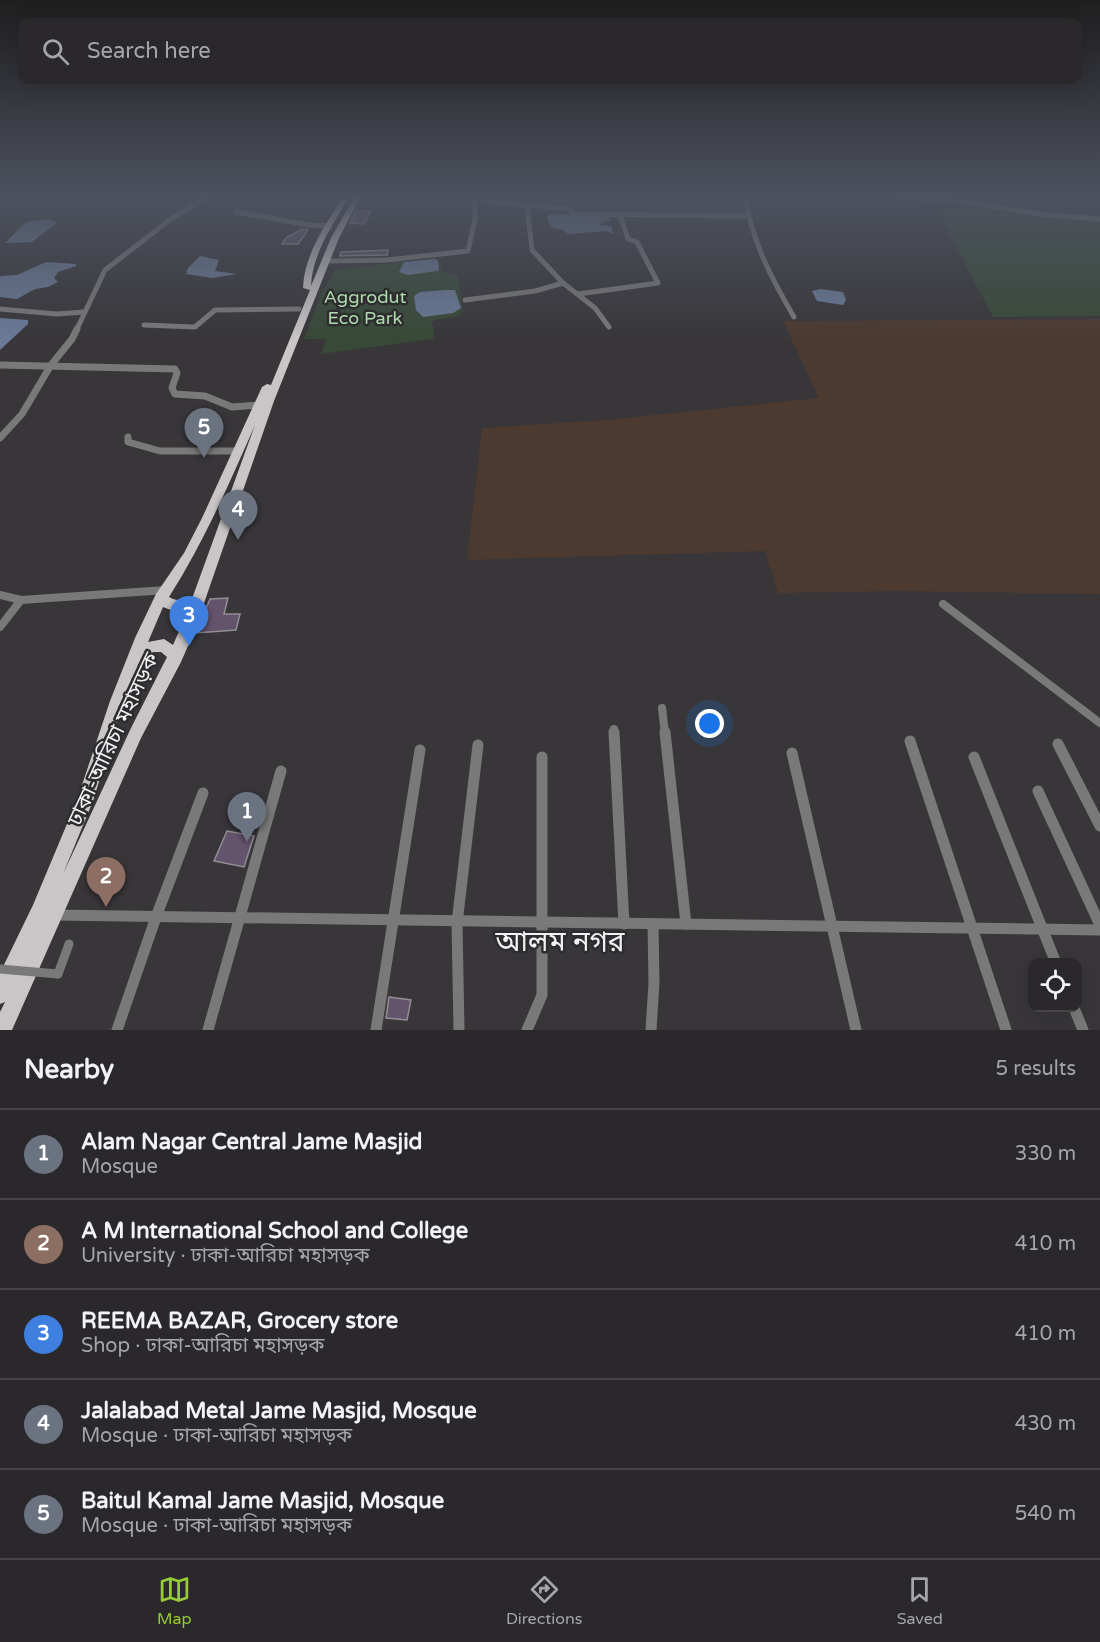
<!DOCTYPE html>
<meta charset="utf-8">
<style>
:root{--surface:#2a282b;--page:#363437;--text:#f1f3f6;--muted:#a5a6a9;--line:#464447;--accent:#97cc38}
body{margin:0;font-family:"Varela Round","Noto Sans Bengali",sans-serif;background:var(--page);color:var(--text)}
.controls{position:absolute;right:18px;bottom:18px;display:grid;overflow:hidden;border-radius:12px;box-shadow:0 6px 24px #0002}
.controls button{width:54px;height:54px;display:grid;place-items:center;padding:0;border:0;border-bottom:2px solid var(--line);background:var(--surface);color:var(--text);font:30px sans-serif}
.you{position:absolute;left:710px;top:724px;width:21px;height:21px;margin:-15px;border:4px solid #fff;border-radius:50%;background:#1a73e8;box-shadow:0 0 0 9px #1a73e833}
.badge{display:grid;place-items:center;width:39px;height:39px;border-radius:50%;background:var(--accent);color:#fff;font-size:20px;font-weight:700}
.pin{position:absolute;translate:-50% -50px;filter:drop-shadow(0 2px 3px #0008)}
.pin::after{content:'';position:absolute;top:32px;width:21px;height:18px;background:inherit;clip-path:polygon(0 0,100% 0,50% 100%)}
.list{margin:0;padding:0;list-style:none}
h2{display:flex;justify-content:space-between;align-items:center;height:78px;margin:0;padding:0 24px;font-size:26px}
h2 small{font-size:20px;font-weight:400;color:var(--muted)}
.list li{display:grid;grid-template-columns:39px 1fr auto;gap:18px;align-items:center;box-sizing:border-box;height:90px;padding:0 24px;border-top:2px solid var(--line)}
.list b{display:block;font-size:22px;white-space:nowrap}
.list p{margin:0;font-size:20px;white-space:nowrap;color:var(--muted)}
.list em{font-size:20px;font-style:normal;color:var(--muted)}
.icon{flex:none;width:33px;height:33px;fill:none;stroke:currentColor;stroke-width:2;stroke-linecap:round;stroke-linejoin:round}
.map{position:relative;flex:none;width:1100px;height:1030px;overflow:hidden}
.search{position:absolute;background:var(--surface);box-shadow:0 6px 24px #0002;left:18px;right:18px;top:18px;height:66px;display:flex;align-items:center;gap:15px;box-sizing:border-box;padding:0 21px;border-radius:12px;color:var(--muted);font-size:22px}
.sheet{height:528px;background:var(--surface)}
nav{display:flex;justify-content:space-around;align-items:center;box-sizing:border-box;height:84px;border-top:2px solid var(--line);background:var(--surface);font-size:16px;color:var(--muted)}
nav a{display:grid;justify-items:center;gap:3px}
nav .on{color:var(--accent)}
.map>svg:first-child{display:block}
</style>
<div class="map">
<svg width="1100" height="1030" viewBox="0 0 1100 1030">
<rect width="100%" height="100%" fill="#383639"/>
<!-- industrial -->
<polygon fill="#4c3a30" points="1100,319 1100,594 897,591 778,593 765,551 467,560 482,428 606,420 819,398 783,321"/>
<!-- green -->
<g fill="#384937">
<polygon points="933,203 1100,221 1100,316 993,317"/>
<polygon points="435,258 439,261 442,271 458,276 463,311 459,316 431,321 434,328 433,339 321,354 326,339 304,339 321,294 336,270"/>
</g>
<!-- water -->
<g fill="#6a7a97">
<polygon points="553,214 608,216 610,220 602,222 600,225 611,226 613,234 606,231 568,234 564,230 552,228 547,219 548,215"/>
<polygon points="47,219 58,222 32,242 5,243 26,222"/>
<polygon points="200,256 219,260 215,271 237,274 213,278 186,274 188,268"/>
<polygon points="435,259 438,261 439,269 437,271 408,275 399,272 404,262"/>
<polygon points="46,262 76,264 76,266 58,272 54,278 58,282 48,287 35,289 17,299 0,297 0,276 17,275"/>
<polygon points="820,289 843,292 846,300 843,305 817,301 812,291"/>
<polygon points="445,290 455,290 461,308 453,313 423,317 416,310 414,296 420,292"/>
<polygon points="0,318 28,320 28,324 0,350"/>
</g>
<!-- building -->
<g fill="#64536d" stroke="#918f93" stroke-width="1.5">
<polygon points="356,211 371,211 364,224 350,223"/>
<polygon points="302,229 308,230 298,244 282,244 286,238"/>
<polygon points="388,250 387,255 340,256 341,252"/>
<polygon points="228,598 224,614 240,614 236,630 196,633 210,599"/>
<polygon points="227,831 254,836 244,867 214,861"/>
<polygon points="389,997 411,1000 407,1020 386,1018"/>
</g>
<g fill="none" stroke-linecap="round" stroke-linejoin="round">
<!-- pedestrian -->
<polyline stroke="#7a7979" stroke-width="9" points="58,974 69,944"/>
<!-- minor-far3 -->
<g stroke="#7a7979" stroke-width="5">
<path d="M745 196C752 241 771 278 794 317"/>
<polyline points="869,196 961,201 1039,214 1100,219"/>
<polyline points="475,200 570,209 573,214 747,216"/>
<polyline points="527,206 532,250 563,283 595,308 609,327"/>
<polyline points="236,212 309,225 330,226"/>
<polyline points="331,261 387,260 468,251 475,219 475,197"/>
<polyline points="578,294 658,283 637,242 628,239 620,214"/>
<polyline points="465,300 535,291 563,283"/>
<polyline points="0,309 57,314 84,312"/>
<polyline points="144,325 195,327 215,310 299,309"/>
<polyline points="76,331 105,270 172,218 210,196"/>
</g>
<!-- minor-far2 -->
<g stroke="#7a7979" stroke-width="7">
<polyline points="0,365 175,369 177,373 172,388 175,394 205,396 232,407 259,405"/>
<polyline points="128,437 128,442 160,451 237,451"/>
<polyline points="0,438 22,414 51,365 72,339 77,329"/>
</g>
<!-- minor-far1 -->
<g stroke="#7a7979" stroke-width="8">
<polyline points="0,595 21,600 166,590"/>
<polyline points="943,604 1100,723"/>
<polyline points="0,627 21,600"/>
<polyline points="662,708 665,734"/>
<polyline points="614,729 614,734"/>
</g>
<!-- minor -->
<g stroke="#7a7979" stroke-width="11">
<polyline points="614,732 624,924"/>
<polyline points="665,732 686,924"/>
<polyline points="910,741 1006,1030"/>
<polyline points="1058,744 1100,826"/>
<polyline points="792,753 856,1030"/>
<polyline points="974,757 1056,963"/>
<polyline points="1038,791 1100,925"/>
<polyline points="55,915 1100,930"/>
<polyline points="1074,1008 1083,1030"/>
<polyline points="117,1030 156,917 203,793"/>
<polyline points="208,1030 281,771"/>
<polyline points="376,1030 420,750"/>
<polyline points="459,1030 457,923 478,745"/>
<polyline points="527,1030 542,995 542,757"/>
<polyline points="651,1030 654,983 653,924"/>
</g>
<!-- trunk -->
<path fill="#cac6c7" fill-rule="evenodd" d="M344 196H350C334 222 312 254 311 286L331 238 355 196H361L339 238 274 401 194 632 181 662 141 738 12 1030H0V1012L5 1002 0 1004V973L33 905 77 800 110 701 135 638 156 594 184 553 202 518 262 387 267 384 271 385 310 290 303 288C304 255 326 223 344 196ZM255 425 193 596C185 601 178 602 169 597 204 542 229 484 255 425ZM163 607 176 612 188 611 173 645 164 639 148 642ZM154 652H161L167 657 131 728 63 874 93 801 124 701 141 659Z"/>
<!-- pedestrian-bridge -->
<polyline stroke="#7a7979" stroke-width="9" points="0,969 58,974"/>
</g>
<!-- sky -->
<linearGradient id="sky" x2="0" y2="1"><stop stop-color="#1f1e1f"/><stop offset="0.58" stop-color="#4d525f"/><stop offset="1" stop-color="#4d525f" stop-opacity="0"/></linearGradient>
<rect width="1100" height="340" fill="url(#sky)"/>
<g text-anchor="middle" stroke-width="5" stroke-linejoin="round" paint-order="stroke">
<!-- far-park labels -->
<g font-size="18" fill="#aedaad" stroke="#2d2c2e">
<text x="365" y="303">Aggrodut<tspan x="365" dy="21">Eco Park</tspan></text>
</g>
<!-- street labels -->
<g font-size="21" fill="#f3f2f4" stroke="#2d2c2e">
<text transform="translate(113 739) rotate(-65)" y="7">ঢাকা-আরিচা মহাসড়ক</text>
</g>
<!-- near-quarter labels -->
<g font-size="28" fill="#f3f2f4" stroke="#2d2c2e">
<text x="560" y="951">আলম নগর</text>
</g>
</g>
</svg>
<div class="controls">
<button><svg class="icon" aria-label="locate" viewBox="0 0 24 24"><circle cx="12" cy="12" r="6"/><path d="M12 2v4M12 18v4M2 12h4M18 12h4"/></svg></button>
</div>
<div class="you"></div>
<div class="pin badge" style="left:247px;top:842px;background:#6b7280">1</div>
<div class="pin badge" style="left:106px;top:907px;background:#8d6e63">2</div>
<div class="pin badge" style="left:189px;top:646px;background:#3f7fe0">3</div>
<div class="pin badge" style="left:238px;top:540px;background:#6b7280">4</div>
<div class="pin badge" style="left:204px;top:458px;background:#6b7280">5</div>
<div class="search"><svg class="icon" aria-label="search" viewBox="0 0 24 24"><circle cx="10" cy="10" r="6"/><path d="M15 15l6 6"/></svg>Search here</div>
</div>
<section class="sheet">
<h2>Nearby<small>5 results</small></h2>
<ul class="list">
<li><span class="badge" style="background:#6b7280">1</span><div><b>Alam Nagar Central Jame Masjid</b><p>Mosque</p></div><em>330 m</em></li>
<li><span class="badge" style="background:#8d6e63">2</span><div><b>A M International School and College</b><p>University · ঢাকা-আরিচা মহাসড়ক</p></div><em>410 m</em></li>
<li><span class="badge" style="background:#3f7fe0">3</span><div><b>REEMA BAZAR, Grocery store</b><p>Shop · ঢাকা-আরিচা মহাসড়ক</p></div><em>410 m</em></li>
<li><span class="badge" style="background:#6b7280">4</span><div><b>Jalalabad Metal Jame Masjid, Mosque</b><p>Mosque · ঢাকা-আরিচা মহাসড়ক</p></div><em>430 m</em></li>
<li><span class="badge" style="background:#6b7280">5</span><div><b>Baitul Kamal Jame Masjid, Mosque</b><p>Mosque · ঢাকা-আরিচা মহাসড়ক</p></div><em>540 m</em></li>
</ul>
</section>
<nav>
<a class="on"><svg class="icon" aria-label="map" viewBox="0 0 24 24"><path d="M3 6l6-2 6 2 6-2v14l-6 2-6-2-6 2zM9 4v14M15 6v14"/></svg>Map</a>
<a><svg class="icon" aria-label="directions" viewBox="0 0 24 24"><path d="M12 3l9 9-9 9-9-9zM9 14v-3h6M13 9l2 2-2 2"/></svg>Directions</a>
<a><svg class="icon" aria-label="saved" viewBox="0 0 24 24"><path d="M7 4h10v16l-5-4-5 4z"/></svg>Saved</a>
</nav>
